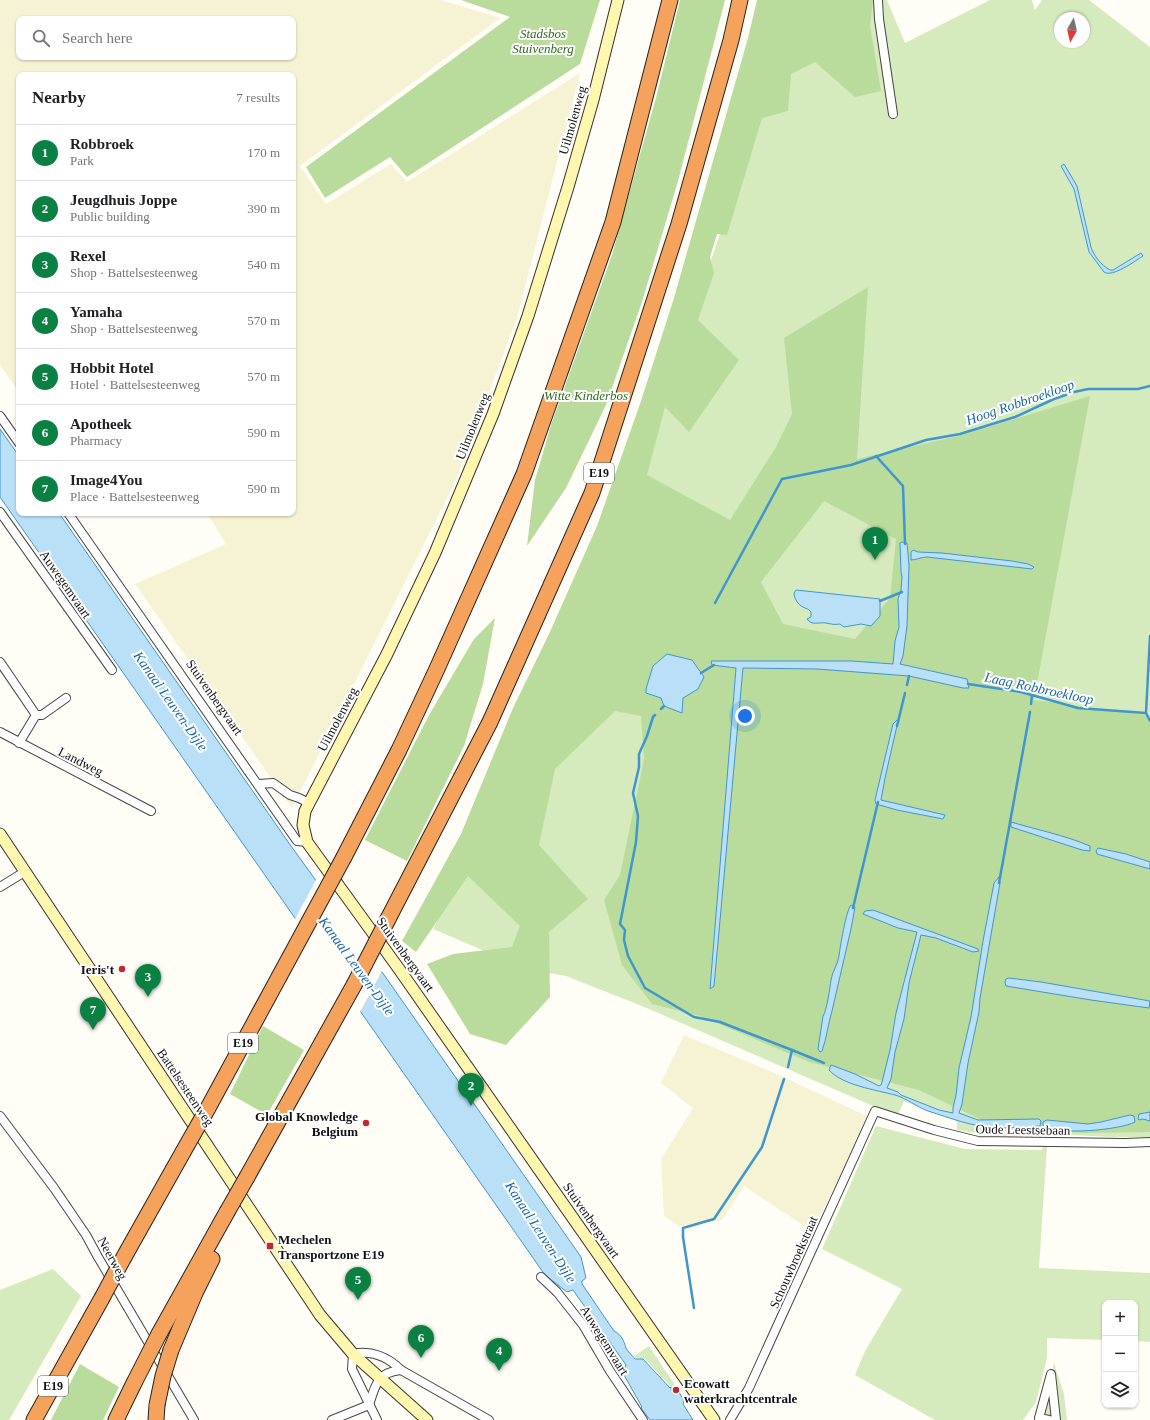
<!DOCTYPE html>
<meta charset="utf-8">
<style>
:root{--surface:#fff;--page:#f6f6f6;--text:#202124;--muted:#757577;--line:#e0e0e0;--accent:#0b8043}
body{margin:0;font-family:"Times New Roman",serif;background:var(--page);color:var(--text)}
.controls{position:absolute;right:12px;bottom:12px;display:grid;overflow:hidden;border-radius:8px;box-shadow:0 1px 3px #0004}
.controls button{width:36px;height:36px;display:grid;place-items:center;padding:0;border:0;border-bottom:1px solid var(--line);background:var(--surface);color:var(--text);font:20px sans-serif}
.compass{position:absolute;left:1054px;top:12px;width:36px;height:36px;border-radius:50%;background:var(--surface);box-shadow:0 1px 3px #0004;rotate:188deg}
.you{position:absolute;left:745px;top:716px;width:14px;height:14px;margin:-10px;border:3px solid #fff;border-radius:50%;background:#1a73e8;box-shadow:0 0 0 6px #1a73e833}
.badge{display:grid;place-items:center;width:26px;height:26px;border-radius:50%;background:var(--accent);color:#fff;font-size:13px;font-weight:700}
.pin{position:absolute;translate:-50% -33px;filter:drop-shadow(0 1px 2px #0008)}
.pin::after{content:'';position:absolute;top:21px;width:14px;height:12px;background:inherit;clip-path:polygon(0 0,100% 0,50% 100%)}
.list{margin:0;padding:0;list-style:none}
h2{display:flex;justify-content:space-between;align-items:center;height:52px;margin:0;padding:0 16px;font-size:17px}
h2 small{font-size:13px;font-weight:400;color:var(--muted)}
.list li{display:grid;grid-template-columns:26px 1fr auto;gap:12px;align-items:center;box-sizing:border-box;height:56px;padding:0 16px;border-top:1px solid var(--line)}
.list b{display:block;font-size:15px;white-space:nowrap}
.list p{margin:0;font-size:13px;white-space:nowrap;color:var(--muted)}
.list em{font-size:13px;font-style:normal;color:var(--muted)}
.icon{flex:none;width:22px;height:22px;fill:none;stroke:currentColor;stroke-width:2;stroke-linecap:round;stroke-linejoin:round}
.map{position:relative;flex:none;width:1150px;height:1420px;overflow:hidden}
.search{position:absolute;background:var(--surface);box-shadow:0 1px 3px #0004;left:16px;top:16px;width:280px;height:44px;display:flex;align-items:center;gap:10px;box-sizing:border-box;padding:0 14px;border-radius:8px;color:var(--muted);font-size:15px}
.panel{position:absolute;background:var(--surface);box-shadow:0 1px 3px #0004;left:16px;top:72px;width:280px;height:444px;border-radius:8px}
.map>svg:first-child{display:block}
</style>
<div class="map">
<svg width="1150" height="1420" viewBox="0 0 1150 1420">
<rect width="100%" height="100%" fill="#fffdf5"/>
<!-- farmland -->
<g fill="#f6f3d4" fill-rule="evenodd">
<path d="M0 0H441L500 18 300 166 326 204 391 164 407 182 580 73 517 318 455 482 292 808 135 584 226 544 207 513H293V75H19V392L0 365ZM19 19H293V57H19Z"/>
<polygon points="684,1035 770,1071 869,1117 868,1122 812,1231 744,1186 722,1220 679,1226 664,1216 661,1159 693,1108 661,1083"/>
</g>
<!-- green -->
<g fill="#d5ebbd" fill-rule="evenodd">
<path d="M789 0H887L905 43 990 0H1032L1035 10 1042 0H1089L1150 47V1137H1109L1075 1135 993 1136 957 1130V1121L904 1101 898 1115 887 1112 642 1006 566 976 537 971 510 962 433 929 459 879 687 330 765 103ZM1060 18H1084V42H1060Z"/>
<polygon points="876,1126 965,1149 1042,1150 1043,1146 1047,1146 1039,1268 1150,1273 1150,1342 1135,1341 1135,1303 1105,1303 1105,1340 1047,1338 1047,1358 1036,1402 1023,1420 935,1420 855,1375 865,1351 902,1289 822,1249"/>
<polygon points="53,1269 81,1296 9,1420 0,1420 0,1290"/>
<polygon points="649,1346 675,1385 671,1387 645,1359 636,1358 634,1356"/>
<polygon points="1054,1363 1064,1394 1067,1420 1060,1420 1058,1393 1053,1366"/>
<polygon points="1049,1393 1051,1393 1052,1415 1049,1416 1043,1415"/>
</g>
<!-- forest -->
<g fill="#b9dc9c" fill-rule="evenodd">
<polygon points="461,0 600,0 580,64 407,177 390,157 325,198 306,167 510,17"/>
<polygon points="680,0 725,0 678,181 642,302 606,405 566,488 527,546 535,480 551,425 612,255 657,94"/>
<path d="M757 0H873L870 26 881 91 855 97 815 62 791 74 788 111 762 118 727 235 717 234 710 257 714 273 698 320 739 360 689 432 665 407 647 475 730 520 776 447 792 414 784 338 868 287 857 459 962 435 1090 396 1034 700 1147 715 1150 723V1132L1083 1133 992 1125 919 1090 809 1062 700 1016 652 1004 622 965 604 900 620 875 644 759 641 716 615 711 555 769 539 845 588 899 549 932 550 997 506 1045 470 1034 427 964 453 954 512 947 520 926 468 876 416 952 402 941 461 834 513 708 549 634 597 526 641 401 674 298 748 38ZM824 501 896 539 890 598 855 639 783 624 761 582Z"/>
<polygon points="495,618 483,684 464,746 407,861 365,840 429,715 474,639"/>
<polygon points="263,1026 304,1050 267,1115 230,1094"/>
<polygon points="80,1364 119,1387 103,1420 51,1420"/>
</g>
<!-- water -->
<g fill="#b9e0f7" stroke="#3f96cf">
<path d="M1064 164 1077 186 1091 247C1094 256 1101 265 1110 270H1113L1141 253 1143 256C1135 261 1112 278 1104 272L1089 252 1074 189 1061 166Z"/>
<path d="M0 429 19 456V513H59L291 846 387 979 581 1257 586 1278 582 1281V1284L614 1331C621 1334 624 1341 626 1348 628 1352 632 1355 635 1359H643L670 1388 671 1387V1389L674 1394 679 1392 684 1401 683 1404 693 1420H650L641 1408 642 1407 624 1375 626 1365 573 1290 567 1292 545 1275 0 497Z"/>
<polygon points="902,542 907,543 909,565 907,626 903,656 900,664 967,679 969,688 963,688 909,676 817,669 743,668 714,986 710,989 736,668 712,665 711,661 852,661 893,664 895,641 899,627 898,599 901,590 902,577 901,572 900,543"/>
<path d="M913 550 918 552 942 553 1012 561 1028 564 1034 567 1032 569 927 557C921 557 916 560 911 560V552Z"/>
<path d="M796 590 880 599V616L871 626 861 624 844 627 840 624C834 625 832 624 826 623 818 622 812 626 807 619L811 617V612C808 608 806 609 803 607 798 605 794 598 794 593Z"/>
<polygon points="667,654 692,660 704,677 698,689 683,698 682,713 664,706 661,698 646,693 646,689 653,666"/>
<polygon points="897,720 898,723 896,730 885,778 881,800 945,815 943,819 897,810 876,804 875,800 893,724"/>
<path d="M1011 822C1038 830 1064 835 1090 846V851L1082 850 1011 827Z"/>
<polygon points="1098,848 1126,854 1150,862 1150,869 1097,854 1096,851"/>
<path d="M999 877 1000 883 980 998 979 1012 968 1063 962 1104 959 1113 978 1120 1039 1119 1041 1121 1040 1126C1025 1127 1011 1128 997 1128 973 1127 950 1118 928 1111 917 1107 906 1098 895 1095 876 1090 842 1085 829 1070L831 1065 855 1074 879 1086 881 1085 882 1082 890 1050 896 1013 917 932 898 928 863 914 865 911 873 910 978 949 979 951 973 952 936 938 921 935 909 983 904 1019 895 1052 891 1079 887 1088 898 1092 901 1095 939 1110 953 1113V1108L956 1095 959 1068 971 1017 983 941 994 883Z"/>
<path d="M851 905 855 907 851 929 832 1011C828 1024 827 1037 822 1051L820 1052 818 1049 823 1016C827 1010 830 987 831 980 832 972 838 964 839 956 840 947 846 911 851 905Z"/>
<polygon points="1009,978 1041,982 1150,1001 1149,1008 1091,1000 1006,986 1005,982 1006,979"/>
<polygon points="1150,1112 1150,1121 1143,1119 1139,1120 1138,1119 1139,1114"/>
<path d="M1130 1115 1134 1116 1135 1122C1120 1130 1056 1136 1043 1125V1122L1047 1120 1088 1124 1101 1122Z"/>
</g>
<!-- pier -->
<polygon fill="#fffdf5" points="317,878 383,969 359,1014 294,921"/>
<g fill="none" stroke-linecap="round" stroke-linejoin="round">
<!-- stream -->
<g stroke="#3f96cf" stroke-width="2.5">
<polyline points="876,456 903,486 905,544"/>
<polyline points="880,601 902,592"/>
<polyline points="715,603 782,479 851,465 926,440 960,434 1015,417 1054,399 1074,392 1088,389 1138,389 1150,386"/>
<polyline points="701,673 714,665"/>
<polyline points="968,684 1021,692 1078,708 1146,713 1150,721"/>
<polyline points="907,685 909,676"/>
<polyline points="1031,704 1032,695"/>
<polyline points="661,709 664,706"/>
<polyline points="1146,713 1150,636"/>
<polyline points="655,715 653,717 647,736 639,754 639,767 633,793 638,816 636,842 620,924 625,930 624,940 628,956 645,988 694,1017 720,1022 792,1050 788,1067"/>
<polyline points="897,726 905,693"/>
<polyline points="999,883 1030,712"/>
<polyline points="853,908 878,802"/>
<polyline points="792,1050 824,1063"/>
<polyline points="694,1308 683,1237 683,1228 714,1219 762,1147 784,1079"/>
</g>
<defs>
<g id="minor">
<polyline points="878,0 879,19 893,114"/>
<polyline points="0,416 19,443"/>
<polyline points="0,512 112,670"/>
<polyline points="68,513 297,841 307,842"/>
<polyline points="0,662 36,715 19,743"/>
<polyline points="36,715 42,715 66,698"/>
<polyline points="0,732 151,811"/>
<polyline points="259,784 273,783 290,795 299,798 309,803"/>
<polyline points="0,887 26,871"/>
<polyline points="0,1116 54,1188 86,1235 98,1257 194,1420"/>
<polyline points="541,1277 557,1292 583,1325 610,1371 643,1420"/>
<path d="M369 1405C375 1385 378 1372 401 1370"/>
<polyline points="332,1420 369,1405"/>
<path d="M377 1420 352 1369 353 1354C371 1350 388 1357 401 1370L489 1420"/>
<polyline points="730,1420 749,1388 875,1111 934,1130 978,1141 1125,1143 1150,1142"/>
<polyline points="1049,1420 1039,1418 1051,1374 1056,1420"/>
</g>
<g id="secondary">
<polyline points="618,0 593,100 568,187 528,316 493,414 435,553 387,654 305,811 303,825 307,842 399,969 714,1420"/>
<polyline points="0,834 320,1315 353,1354 427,1420"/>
</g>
<g id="motorway">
<polyline points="344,857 399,750 436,671 524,474 613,222 670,0"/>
<polyline points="388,919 490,722 592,493 679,224 731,40 740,0"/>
<polyline points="208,1108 279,977"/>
<polyline points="247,1177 354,985"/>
<polyline points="124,1257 183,1152"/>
<polyline points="159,1334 227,1212"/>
<polyline points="171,1350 195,1293 212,1259"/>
<polyline points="34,1420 102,1298"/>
<polyline points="116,1420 134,1383"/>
<polyline points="156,1420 157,1405"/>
</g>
</defs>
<!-- minor casing -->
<use href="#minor" stroke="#444" stroke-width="10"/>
<!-- secondary casing -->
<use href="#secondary" stroke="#333" stroke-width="13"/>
<!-- motorway casing -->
<use href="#motorway" stroke="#222" stroke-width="17"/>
<!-- minor -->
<use href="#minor" stroke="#fff" stroke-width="8"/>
<!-- secondary -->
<use href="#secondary" stroke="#fff6b0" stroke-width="11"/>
<!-- motorway -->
<use href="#motorway" stroke="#f5a25d" stroke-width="15"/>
<defs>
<g id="motorway-bridge">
<polyline points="279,977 344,857"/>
<polyline points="354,985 388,919"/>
<polyline points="183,1152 208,1108"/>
<polyline points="227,1212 247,1177"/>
<polyline points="102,1298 124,1257"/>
<polyline points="134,1383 159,1334"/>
<polyline points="157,1405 163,1376 171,1350"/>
</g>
</defs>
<!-- motorway-bridge casing -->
<use href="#motorway-bridge" stroke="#222" stroke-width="17" stroke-linecap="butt"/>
<!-- motorway-bridge -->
<use href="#motorway-bridge" stroke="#f5a25d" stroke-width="15"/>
</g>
<!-- markers -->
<g fill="#c4262e" stroke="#fff" stroke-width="1.5">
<circle cx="122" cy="969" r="4"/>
<circle cx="366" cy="1123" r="4"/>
<rect x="266" y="1242" width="8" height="8" rx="2"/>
<circle cx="676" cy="1390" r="4"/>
</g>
<g text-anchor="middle" stroke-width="4" stroke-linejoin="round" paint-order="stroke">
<!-- shield labels -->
<g fill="#fff" stroke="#585858" stroke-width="1">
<rect x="584" y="463" width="30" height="20" rx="3"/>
<rect x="228" y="1033" width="30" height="20" rx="3"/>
<rect x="38" y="1376" width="30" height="20" rx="3"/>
</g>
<g font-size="12" font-weight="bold" fill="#111">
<text x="599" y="477">E19</text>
<text x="243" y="1047">E19</text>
<text x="53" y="1390">E19</text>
</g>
<!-- park labels -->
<g font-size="13" font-style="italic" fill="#2f6b1f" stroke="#fff">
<text x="543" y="38">Stadsbos<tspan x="543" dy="15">Stuivenberg</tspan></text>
<text x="586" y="400">Witte Kinderbos</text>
</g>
<!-- street labels -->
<g font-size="13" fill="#111" stroke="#fff">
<text transform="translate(572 120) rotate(-74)" y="5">Uilmolenweg</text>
<text transform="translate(472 426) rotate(-68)" y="5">Uilmolenweg</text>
<text transform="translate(66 584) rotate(55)" y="5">Auwegemvaart</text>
<text transform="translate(215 697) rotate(55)" y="5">Stuivenbergvaart</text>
<text transform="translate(337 719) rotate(-62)" y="5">Uilmolenweg</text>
<text transform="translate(81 761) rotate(27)" y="5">Landweg</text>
<text transform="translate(406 954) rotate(54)" y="5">Stuivenbergvaart</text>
<text transform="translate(186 1087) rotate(56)" y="5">Battelsesteenweg</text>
<text transform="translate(1023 1129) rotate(1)" y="5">Oude Leestsebaan</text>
<text transform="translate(592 1220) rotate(55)" y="5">Stuivenbergvaart</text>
<text transform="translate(113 1258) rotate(61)" y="5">Neerweg</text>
<text transform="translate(793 1262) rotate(-66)" y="5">Schouwbroekstraat</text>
<text transform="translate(605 1340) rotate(58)" y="5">Auwegemvaart</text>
</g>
<!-- poi labels -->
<g font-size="13" font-weight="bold" fill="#111" stroke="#fff" text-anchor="end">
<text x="114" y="974">Ieris't</text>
<text x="358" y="1121">Global Knowledge<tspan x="358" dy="15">Belgium</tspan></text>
<text x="278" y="1244" text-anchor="start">Mechelen<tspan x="278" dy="15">Transportzone E19</tspan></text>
<text x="684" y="1388" text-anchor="start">Ecowatt<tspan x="684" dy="15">waterkrachtcentrale</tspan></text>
</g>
<!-- water labels -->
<g font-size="14" font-style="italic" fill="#1768a6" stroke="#fff">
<text transform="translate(1020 402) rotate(-19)" y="5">Hoog Robbroekloop</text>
<text transform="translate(1039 688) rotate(12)" y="5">Laag Robbroekloop</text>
<text transform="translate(171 701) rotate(55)" y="5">Kanaal Leuven-Dijle</text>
<text transform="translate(357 966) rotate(54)" y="5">Kanaal Leuven-Dijle</text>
<text transform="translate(541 1232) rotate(57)" y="5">Kanaal Leuven-Dijle</text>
</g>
</g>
</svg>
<div class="controls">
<button>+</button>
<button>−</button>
<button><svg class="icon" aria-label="layers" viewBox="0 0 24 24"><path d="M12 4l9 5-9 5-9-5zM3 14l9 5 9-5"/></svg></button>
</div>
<svg class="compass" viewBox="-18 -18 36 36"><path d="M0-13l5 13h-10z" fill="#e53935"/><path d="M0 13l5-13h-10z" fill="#757577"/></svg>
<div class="you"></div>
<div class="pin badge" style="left:875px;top:560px">1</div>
<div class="pin badge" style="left:471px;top:1106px">2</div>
<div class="pin badge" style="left:148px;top:997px">3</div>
<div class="pin badge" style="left:499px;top:1371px">4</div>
<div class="pin badge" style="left:358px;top:1300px">5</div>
<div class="pin badge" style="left:421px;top:1358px">6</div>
<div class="pin badge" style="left:93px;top:1030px">7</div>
<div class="search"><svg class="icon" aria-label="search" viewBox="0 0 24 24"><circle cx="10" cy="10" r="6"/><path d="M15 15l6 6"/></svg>Search here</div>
<section class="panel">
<h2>Nearby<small>7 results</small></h2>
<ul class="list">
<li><span class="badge">1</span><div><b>Robbroek</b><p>Park</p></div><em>170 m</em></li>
<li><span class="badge">2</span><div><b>Jeugdhuis Joppe</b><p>Public building</p></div><em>390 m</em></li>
<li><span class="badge">3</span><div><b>Rexel</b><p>Shop · Battelsesteenweg</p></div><em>540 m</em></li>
<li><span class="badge">4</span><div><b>Yamaha</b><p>Shop · Battelsesteenweg</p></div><em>570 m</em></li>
<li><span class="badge">5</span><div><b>Hobbit Hotel</b><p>Hotel · Battelsesteenweg</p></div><em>570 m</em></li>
<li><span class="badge">6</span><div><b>Apotheek</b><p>Pharmacy</p></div><em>590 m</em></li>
<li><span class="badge">7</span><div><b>Image4You</b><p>Place · Battelsesteenweg</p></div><em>590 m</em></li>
</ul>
</section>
</div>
